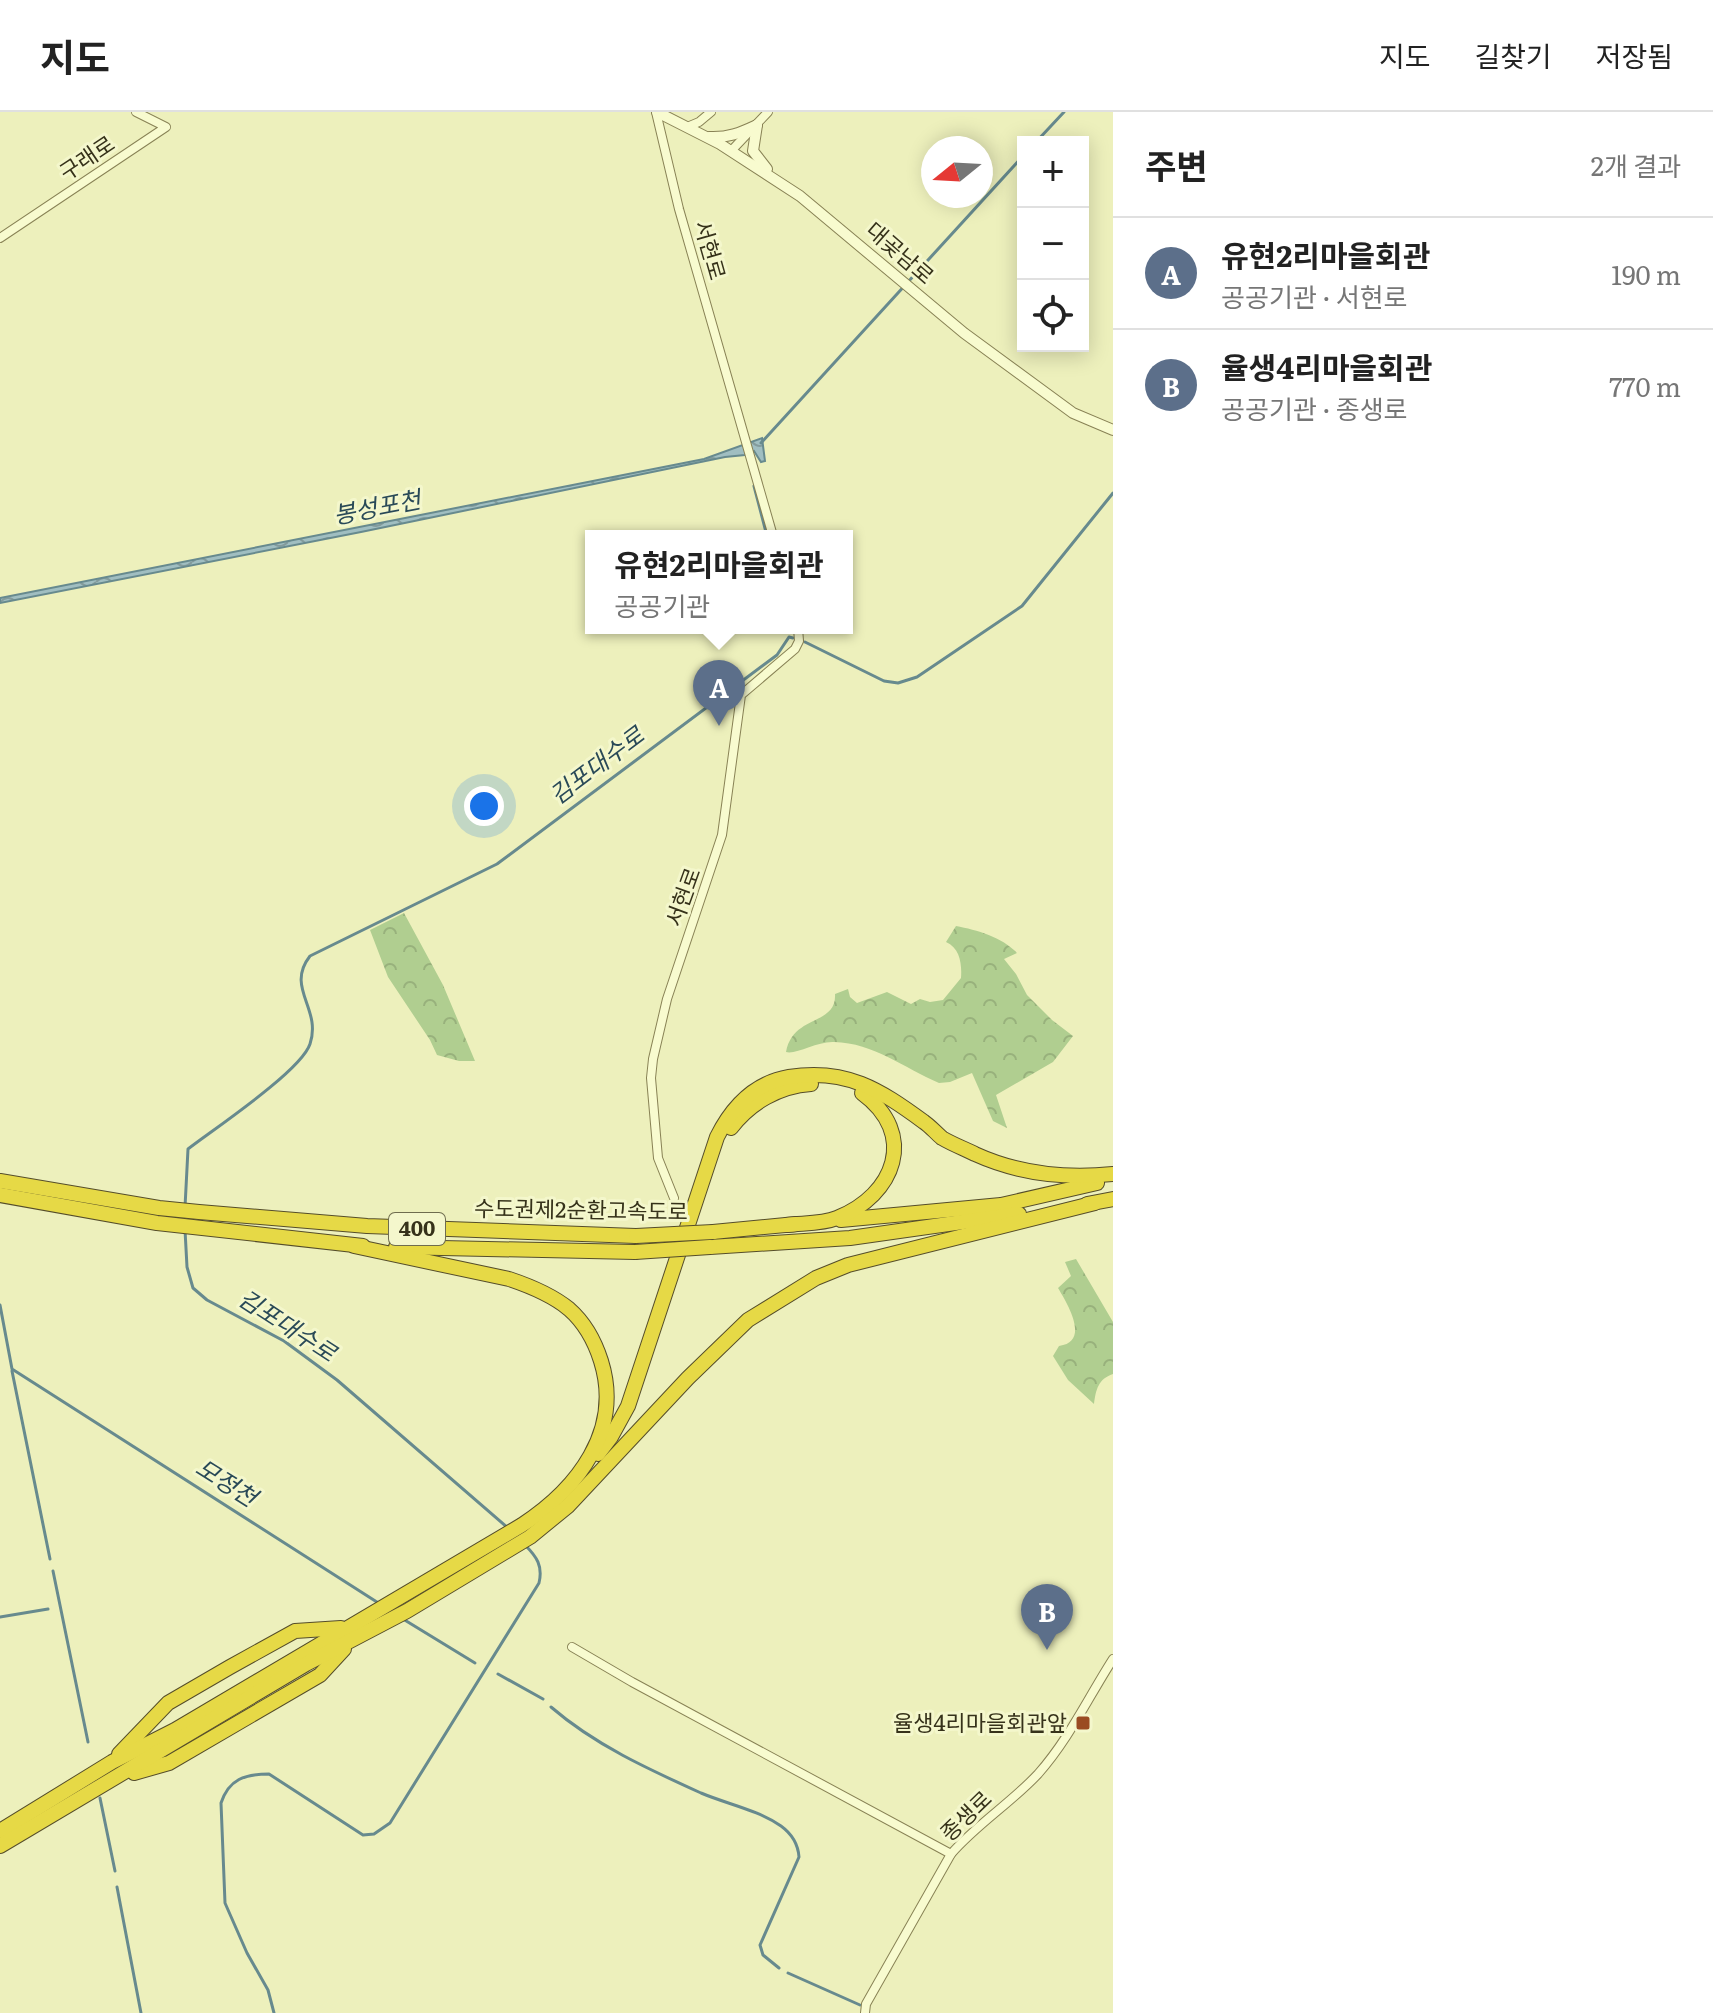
<!DOCTYPE html>
<html lang="ko">
<meta charset="utf-8">
<style>
:root{--surface:#fff;--page:#f2f2f2;--text:#222;--muted:#767676;--line:#e0e0e0;--accent:#1a73e8}
body{margin:0;font-family:Literata,"Noto Sans KR",serif;background:var(--page);color:var(--text)}
.controls{position:absolute;right:24px;top:24px;display:grid;overflow:hidden;border-radius:0px;box-shadow:0 4px 20px #0003}
.controls button{width:72px;height:72px;display:grid;place-items:center;padding:0;border:0;border-bottom:2px solid var(--line);background:var(--surface);color:var(--text);font:40px sans-serif}
.compass{position:absolute;left:921px;top:24px;width:72px;height:72px;border-radius:50%;background:var(--surface);box-shadow:0 4px 20px #0003;rotate:252deg}
.you{position:absolute;left:484px;top:694px;width:28px;height:28px;margin:-20px;border:6px solid #fff;border-radius:50%;background:#1a73e8;box-shadow:0 0 0 12px #1a73e833}
.badge{display:grid;place-items:center;width:52px;height:52px;border-radius:50%;background:var(--accent);color:#fff;font-size:26px;font-weight:700}
.pin{position:absolute;translate:-50% -66px;filter:drop-shadow(0 2px 4px #0008)}
.pin::after{content:'';position:absolute;top:42px;width:28px;height:24px;background:inherit;clip-path:polygon(0 0,100% 0,50% 100%)}
.popup{position:absolute;left:585px;top:418px;width:268px;height:104px;box-sizing:border-box;display:grid;place-content:center;border-radius:0px;background:var(--surface);filter:drop-shadow(0 2px 6px #0005);font-size:26px;white-space:nowrap;color:var(--muted)}
.popup b{font-size:30px;color:var(--text)}
.popup::after{content:'';position:absolute;left:50%;top:100%;margin-left:-16px;border:16px solid transparent;border-top-color:var(--surface)}
.list{margin:0;padding:0;list-style:none}
h2{display:flex;justify-content:space-between;align-items:center;height:104px;margin:0;padding:0 32px;font-size:34px}
h2 small{font-size:26px;font-weight:400;color:var(--muted)}
.list li{display:grid;grid-template-columns:52px 1fr auto;gap:24px;align-items:center;box-sizing:border-box;height:112px;padding:0 32px;border-top:2px solid var(--line)}
.list b{display:block;font-size:30px;white-space:nowrap}
.list p{margin:0;font-size:26px;white-space:nowrap;color:var(--muted)}
.list em{font-size:26px;font-style:normal;color:var(--muted)}
.icon{flex:none;width:44px;height:44px;fill:none;stroke:currentColor;stroke-width:2;stroke-linecap:round;stroke-linejoin:round}
.map{position:relative;flex:none;width:1113px;height:1901px;overflow:hidden}
header{display:flex;align-items:center;gap:48px;box-sizing:border-box;height:112px;padding:0 40px;background:var(--surface);border-bottom:2px solid var(--line)}
header strong{font-size:38px}
nav{display:flex;gap:44px;margin-inline-start:auto;font-size:28px}
main{display:flex}
aside{flex:1;background:var(--surface)}
.map>svg:first-child{display:block}
</style>
<header>
<strong>지도</strong>
<nav><a>지도</a><a>길찾기</a><a>저장됨</a></nav>
</header>
<main>
<div class="map">
<svg width="1113" height="1901" viewBox="0 0 1113 1901">
<defs>
<pattern id="forest-crowns" width="20" height="18" patternUnits="userSpaceOnUse" patternTransform="scale(2)"><rect width="20" height="18" fill="#b0ce90"/><path d="M2 6a3 3 0 1 1 6 0M12 15a3 3 0 1 1 6 0" fill="none" stroke="#98b17c"/></pattern>
<pattern id="water-waves" width="16" height="10" patternUnits="userSpaceOnUse" patternTransform="scale(2)"><rect width="16" height="10" fill="#a0bec1"/><path d="M0 5q4-4 8 0t8 0" fill="none" stroke="#839b9c"/></pattern>
</defs>
<rect width="100%" height="100%" fill="#edf0bc"/>
<!-- forest -->
<g fill="url(#forest-crowns)">
<polygon points="404,801 443,873 475,949 459,949 437,943 430,928 388,865 370,818"/>
<path d="M956 814C977 818 1002 825 1017 841L1004 847 1016 862 1027 883 1052 908 1073 924 1053 950 996 983 1007 1016 993 1009 972 961 950 970 939 971C904 956 874 931 834 930 817 929 796 943 786 940 793 902 837 914 835 882L848 877 850 885 857 891 887 880 911 892 920 887 930 890 943 888 961 866C962 852 960 836 946 830Z"/>
<path d="M1076 1147 1113 1210V1262C1098 1267 1096 1278 1094 1292L1068 1268 1053 1244 1059 1234C1091 1230 1067 1191 1058 1176L1071 1164 1065 1150Z"/>
</g>
<!-- water -->
<polygon fill="url(#water-waves)" stroke="#678a8e" stroke-width="2" points="762,326 765,349 761,350 754,339 745,343 725,345 361,420 0,491 0,486 704,347"/>
<g fill="none" stroke-linecap="round" stroke-linejoin="round">
<!-- stream -->
<g stroke="#678a8e" stroke-width="3">
<polyline points="1036,30 1064,0"/>
<polyline points="761,331 1023,44"/>
<polyline points="754,374 767,424"/>
<polyline points="805,530 884,569 898,571 917,565 1022,494 1113,381"/>
<path d="M185 1095 188 1037C214 1017 301 959 310 932 322 896 285 876 310 844L497 752 777 543 789 525 793 526"/>
<polyline points="185,1118 187,1155 193,1176 207,1188 284,1229 337,1268 508,1416"/>
<polyline points="0,1193 12,1257 380,1492"/>
<polyline points="12,1259 50,1447"/>
<polyline points="53,1459 88,1630"/>
<polyline points="0,1505 48,1497"/>
<polyline points="403,1507 475,1551"/>
<polyline points="498,1562 543,1587"/>
<path d="M551 1595C595 1633 648 1657 701 1681 727 1692 758 1698 781 1714 792 1722 798 1731 799 1745L760 1833 763 1843 779 1856"/>
<polyline points="100,1686 115,1759"/>
<polyline points="117,1775 141,1901"/>
<polyline points="788,1861 860,1893"/>
<path d="M274 1901 268 1878 247 1841 225 1791 221 1691C229 1667 245 1662 269 1662L363 1723 374 1722 390 1711 539 1471C543 1454 537 1445 525 1433"/>
</g>
<defs>
<g id="minor">
<polyline points="656,0 679,97 773,424"/>
<polyline points="687,15 699,10 711,0"/>
<polyline points="731,39 768,0"/>
<polyline points="0,126 166,15 136,0"/>
<polyline points="674,1086 658,1046 651,966 653,947 667,887 722,723 741,583 795,537 799,529 798,516"/>
<polyline points="572,1535 632,1570 951,1742"/>
<path d="M865 1901 866 1892 951 1742C977 1712 1011 1691 1038 1662 1069 1627 1088 1586 1113 1547"/>
</g>
<g id="tertiary">
<polyline points="657,0 720,32 800,84 964,221 1073,301 1113,318"/>
<polyline points="757,13 753,39 767,57"/>
<path d="M709 25C728 26 740 21 757 13"/>
</g>
<g id="motorway">
<path d="M731 1016C750 991 779 974 811 972"/>
<polyline points="0,1069 159,1096 199,1100 367,1114 636,1124"/>
<polyline points="0,1083 157,1111 363,1134"/>
<polyline points="1087,1092 1113,1087"/>
<polyline points="841,1108 1001,1093 1097,1071"/>
<path d="M787 1113C803 1111 822 1112 837 1106 895 1083 918 1022 862 981"/>
<polyline points="713,1120 796,1112"/>
<polyline points="396,1135 635,1140"/>
<polyline points="710,1135 850,1126 1019,1102"/>
<path d="M598 1342 611 1325 628 1294 717 1025C732 995 754 971 789 965 846 956 879 977 924 1010 930 1014 936 1021 942 1026 952 1032 965 1037 975 1042 1019 1062 1065 1067 1113 1062"/>
<polyline points="119,1642 168,1591 230,1555 295,1519 341,1516"/>
<polyline points="134,1661 169,1651 320,1563 344,1537"/>
<path d="M0 1719 112 1650 175 1618 522 1413C577 1377 623 1319 601 1249 595 1230 585 1211 569 1197 552 1183 530 1174 509 1167L354 1134"/>
<polyline points="0,1734 306,1552 407,1499 530,1425 568,1394 688,1266 748,1208 816,1166 848,1153 1095,1091"/>
</g>
</defs>
<!-- minor casing -->
<use href="#minor" stroke="#888255" stroke-width="10"/>
<!-- tertiary casing -->
<use href="#tertiary" stroke="#888255" stroke-width="12"/>
<!-- motorway casing -->
<use href="#motorway" stroke="#554d2a" stroke-width="16"/>
<!-- minor -->
<use href="#minor" stroke="#f8fbcf" stroke-width="8"/>
<!-- tertiary -->
<use href="#tertiary" stroke="#f8fbcf" stroke-width="10"/>
<!-- motorway -->
<use href="#motorway" stroke="#e6d946" stroke-width="14"/>
<defs>
<g id="motorway-bridge">
<polyline points="636,1124 713,1120"/>
<polyline points="635,1140 710,1135"/>
</g>
</defs>
<!-- motorway-bridge casing -->
<use href="#motorway-bridge" stroke="#554d2a" stroke-width="16" stroke-linecap="butt"/>
<!-- motorway-bridge -->
<use href="#motorway-bridge" stroke="#e6d946" stroke-width="14"/>
</g>
<!-- markers -->
<rect fill="#9a4c22" stroke="#f4f7cc" stroke-width="3" x="1075" y="1603" width="16" height="16" rx="4"/>
<g text-anchor="middle" stroke-width="6" stroke-linejoin="round" paint-order="stroke">
<!-- shield labels -->
<rect fill="#f4f7cc" stroke="#6f6d4f" stroke-width="2" x="389" y="1101" width="56" height="32" rx="6"/>
<g font-size="20" font-weight="bold" fill="#36321a">
<text x="417" y="1124">400</text>
</g>
<!-- street labels -->
<g font-size="22" fill="#36321a" stroke="#f4f7cc">
<text transform="translate(87 46) rotate(-34)" y="8">구래로</text>
<text transform="translate(710 138) rotate(74)" y="8">서현로</text>
<text transform="translate(900 141) rotate(41)" y="8">대곶남로</text>
<text transform="translate(683 785) rotate(-70)" y="8">서현로</text>
<text transform="translate(581 1098) rotate(1)" y="8">수도권제2순환고속도로</text>
<text transform="translate(966 1704) rotate(-44)" y="8">종생로</text>
</g>
<!-- poi labels -->
<g font-size="22" fill="#36321a" stroke="#f4f7cc" text-anchor="end">
<text x="1067" y="1619">율생4리마을회관앞</text>
</g>
<!-- water labels -->
<g font-size="24" font-style="italic" fill="#294957" stroke="#f4f7cc">
<text transform="translate(377 396) rotate(-11)" y="8">봉성포천</text>
<text transform="translate(597 654) rotate(-37)" y="8">김포대수로</text>
<text transform="translate(287 1214) rotate(33)" y="8">김포대수로</text>
<text transform="translate(226 1371) rotate(32)" y="8">모정천</text>
</g>
</g>
</svg>
<div class="controls">
<button>+</button>
<button>−</button>
<button><svg class="icon" aria-label="locate" viewBox="0 0 24 24"><circle cx="12" cy="12" r="6"/><path d="M12 2v4M12 18v4M2 12h4M18 12h4"/></svg></button>
</div>
<svg class="compass" viewBox="-18 -18 36 36"><path d="M0-13l5 13h-10z" fill="#e53935"/><path d="M0 13l5-13h-10z" fill="#767676"/></svg>
<div class="you"></div>
<div class="pin badge" style="left:719px;top:614px;background:#5c6f8a">A</div>
<div class="popup"><b>유현2리마을회관</b>공공기관</div>
<div class="pin badge" style="left:1047px;top:1538px;background:#5c6f8a">B</div>
</div>
<aside>
<h2>주변<small>2개 결과</small></h2>
<ul class="list">
<li><span class="badge" style="background:#5c6f8a">A</span><div><b>유현2리마을회관</b><p>공공기관 · 서현로</p></div><em>190 m</em></li>
<li><span class="badge" style="background:#5c6f8a">B</span><div><b>율생4리마을회관</b><p>공공기관 · 종생로</p></div><em>770 m</em></li>
</ul>
</aside>
</main>
